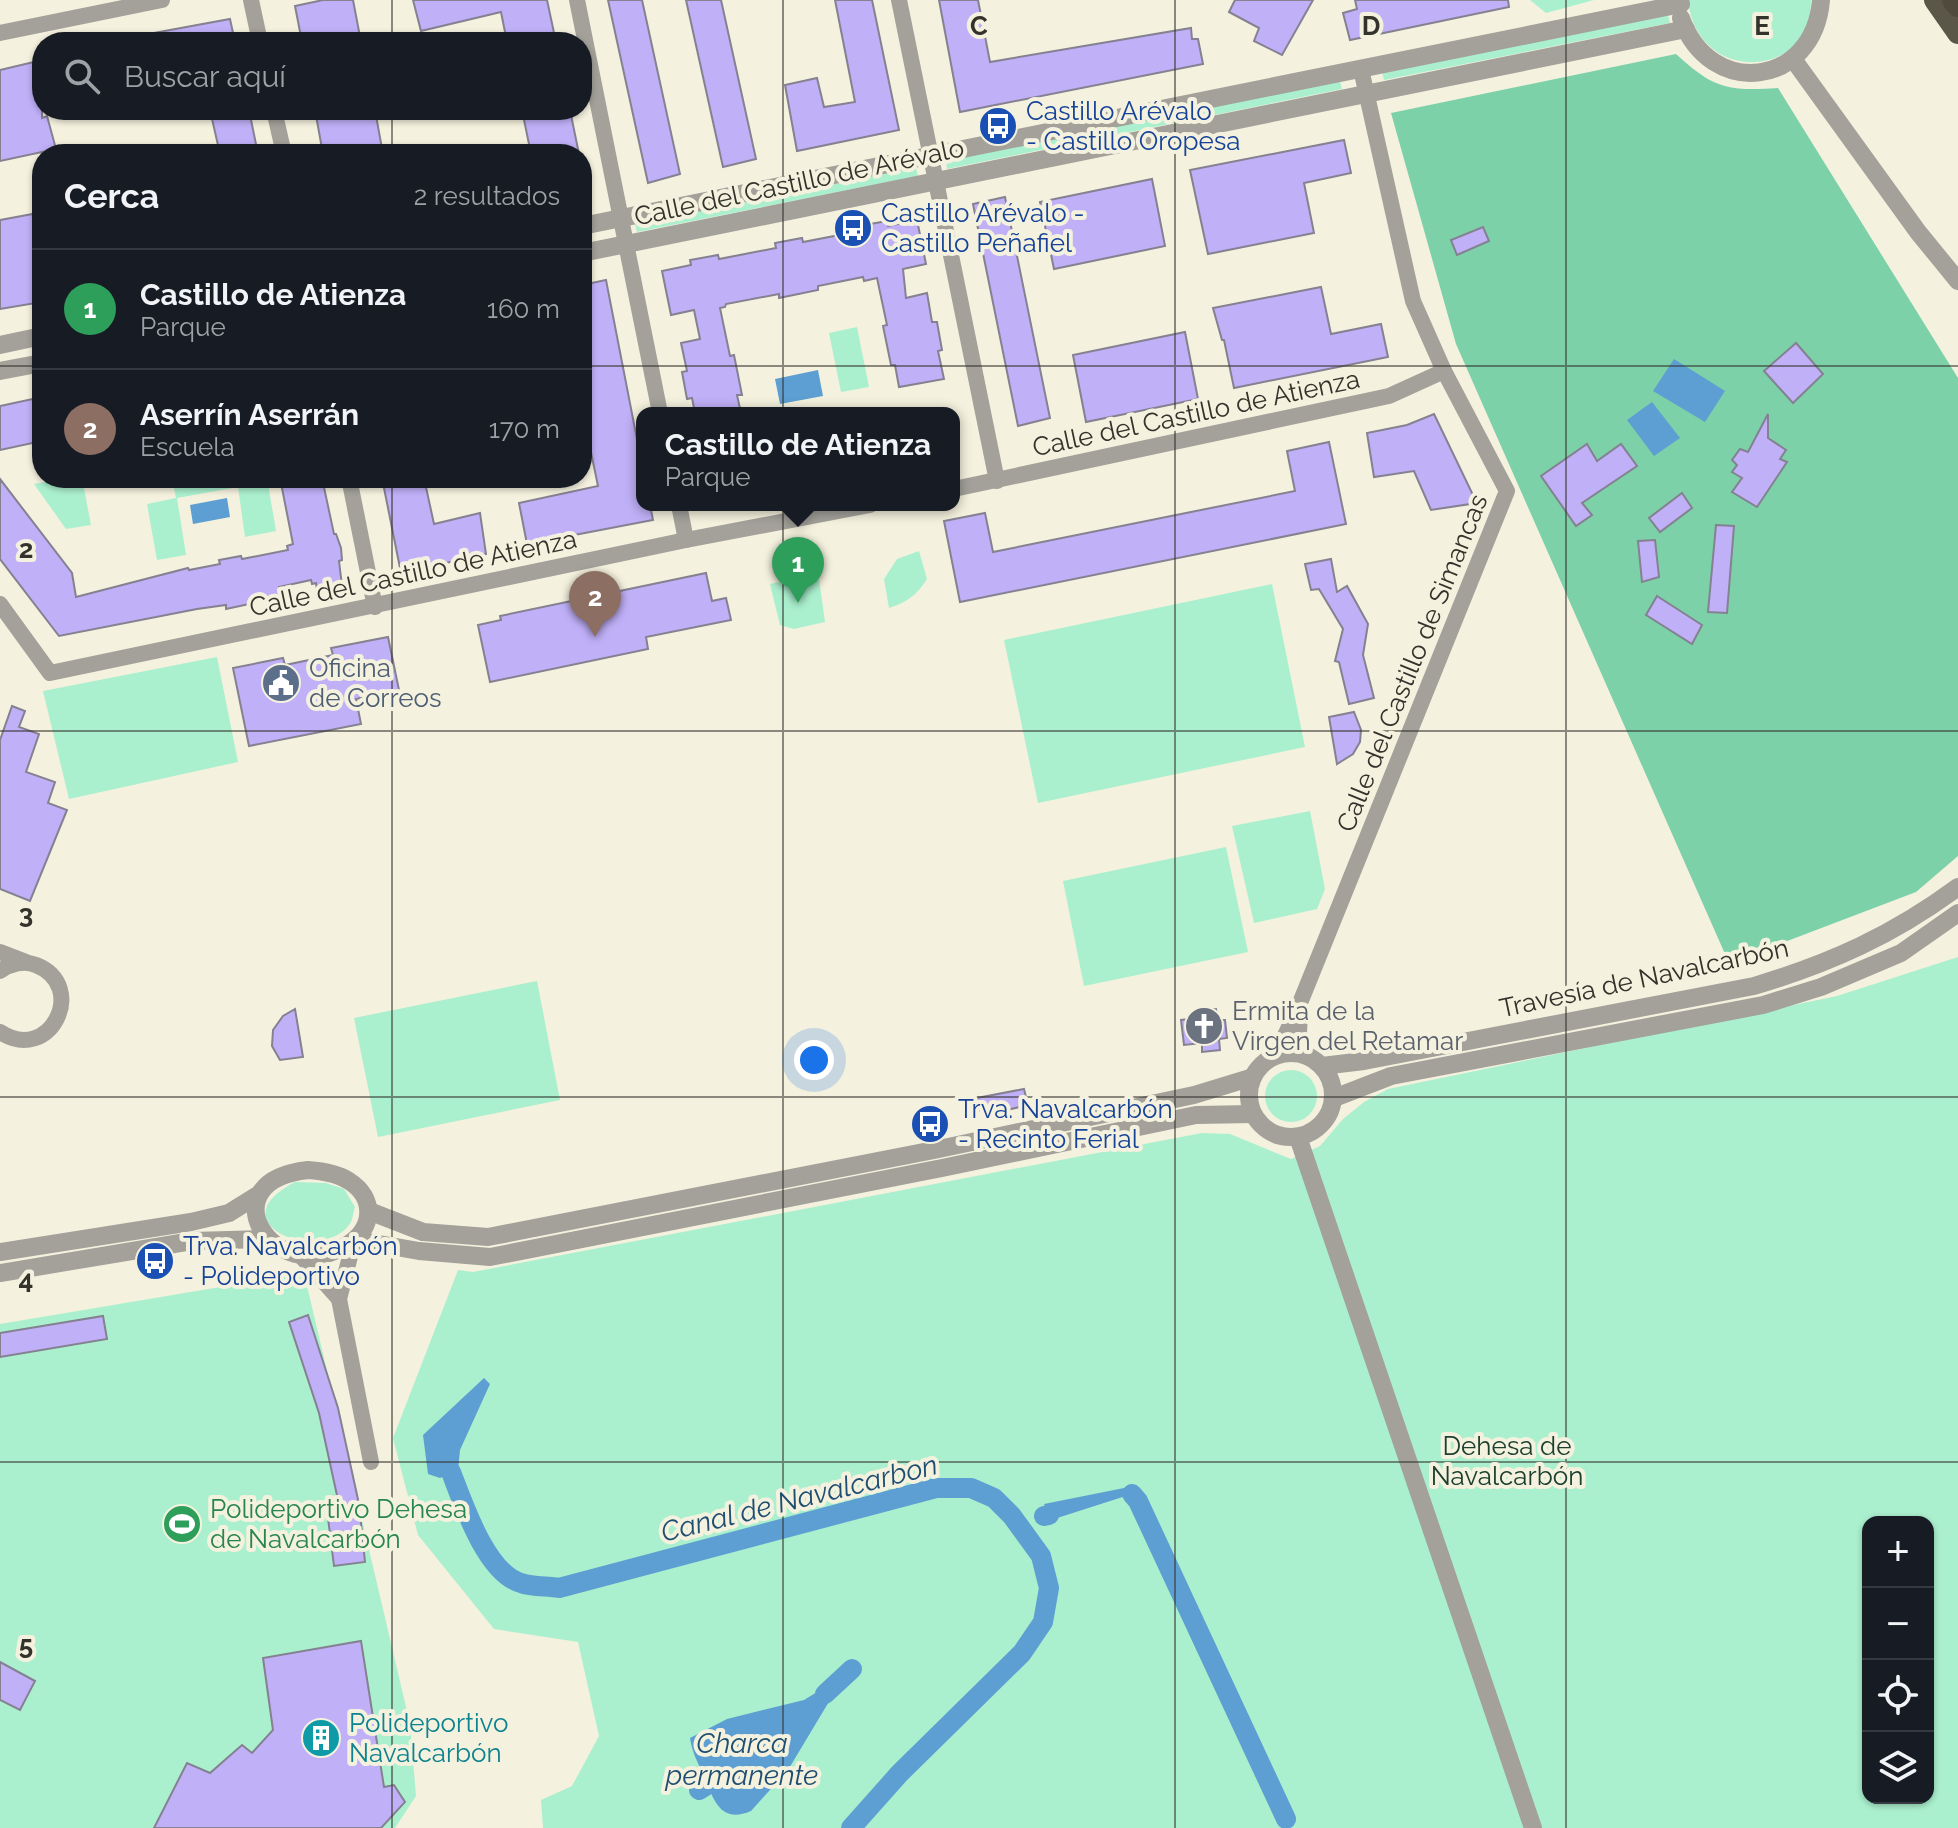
<!DOCTYPE html>
<html lang="es">
<meta charset="utf-8">
<style>
:root{--surface:#171b24;--page:#242831;--text:#f1f3f6;--muted:#9ea1a6;--line:#363941;--accent:#95721b}
body{margin:0;font-family:Raleway,sans-serif;background:var(--page);color:var(--text)}
.controls{position:absolute;right:24px;bottom:24px;display:grid;overflow:hidden;border-radius:16px;box-shadow:0 2px 6px #0004}
.controls button{width:72px;height:72px;display:grid;place-items:center;padding:0;border:0;border-bottom:2px solid var(--line);background:var(--surface);color:var(--text);font:40px sans-serif}
.you{position:absolute;left:814px;top:1060px;width:28px;height:28px;margin:-20px;border:6px solid #fff;border-radius:50%;background:#1a73e8;box-shadow:0 0 0 12px #1a73e833}
.badge{display:grid;place-items:center;width:52px;height:52px;border-radius:50%;background:var(--accent);color:#fff;font-size:26px;font-weight:700}
.pin{position:absolute;translate:-50% -66px;filter:drop-shadow(0 2px 4px #0008)}
.pin::after{content:'';position:absolute;top:42px;width:28px;height:24px;background:inherit;clip-path:polygon(0 0,100% 0,50% 100%)}
.popup{position:absolute;left:636px;top:407px;width:324px;height:104px;box-sizing:border-box;display:grid;place-content:center;border-radius:16px;background:var(--surface);filter:drop-shadow(0 2px 6px #0005);font-size:26px;white-space:nowrap;color:var(--muted)}
.popup b{font-size:30px;color:var(--text)}
.popup::after{content:'';position:absolute;left:50%;top:100%;margin-left:-16px;border:16px solid transparent;border-top-color:var(--surface)}
.list{margin:0;padding:0;list-style:none}
h2{display:flex;justify-content:space-between;align-items:center;height:104px;margin:0;padding:0 32px;font-size:34px}
h2 small{font-size:26px;font-weight:400;color:var(--muted)}
.list li{display:grid;grid-template-columns:52px 1fr auto;gap:24px;align-items:center;box-sizing:border-box;height:120px;padding:0 32px;border-top:2px solid var(--line)}
.list b{display:block;font-size:30px;white-space:nowrap}
.list p{margin:0;font-size:26px;white-space:nowrap;color:var(--muted)}
.list em{font-size:26px;font-style:normal;color:var(--muted)}
.icon{flex:none;width:44px;height:44px;fill:none;stroke:currentColor;stroke-width:2;stroke-linecap:round;stroke-linejoin:round}
.map{position:relative;flex:none;width:1958px;height:1828px;overflow:hidden}
.search{position:absolute;background:var(--surface);box-shadow:0 2px 6px #0004;left:32px;top:32px;width:560px;height:88px;display:flex;align-items:center;gap:20px;box-sizing:border-box;padding:0 28px;border-radius:32px;color:var(--muted);font-size:30px}
.panel{position:absolute;background:var(--surface);box-shadow:0 2px 6px #0004;left:32px;top:144px;width:560px;height:344px;border-radius:32px}
.map>svg:first-child{display:block}
</style>
<div class="map">
<svg width="1958" height="1828" viewBox="0 0 1958 1828">
<rect width="100%" height="100%" fill="#f4f1de"/>
<!-- green -->
<g fill="#abf0ce" fill-rule="evenodd">
<polygon points="1530,0 1594,0 1546,13"/>
<path d="M1688 0H1811C1812 81 1696 85 1688 0Z"/>
<polygon points="1668,15 1670,23 1384,80 1382,72"/>
<polygon points="1340,81 1342,89 947,169 946,161"/>
<polygon points="916,168 918,176 637,232 635,224"/>
<polygon points="857,327 869,387 841,392 829,333"/>
<polygon points="67,478 82,478 91,525 66,529 34,484"/>
<polygon points="172,478 267,478 276,531 245,537 238,487 177,498 186,555 157,560 147,504 176,498"/>
<path d="M919 551 927 579C917 595 907 602 889 608L884 579 897 559Z"/>
<polygon points="806,576 819,579 825,622 794,629 780,625 770,584"/>
<polygon points="1272,584 1305,747 1038,803 1004,640"/>
<polygon points="217,657 238,762 69,799 43,691"/>
<polygon points="1310,811 1325,889 1317,909 1254,923 1232,826"/>
<polygon points="1226,847 1248,952 1084,986 1063,881"/>
<path d="M1958 957V1828H543L541 1800 572 1786 599 1736 578 1642 494 1629 418 1535 393 1438 458 1270 473 1272 1202 1133 1230 1134 1291 1159 1320 1146 1343 1119 1364 1102 1388 1089 1837 996ZM1868 1522H1928V1798H1868Z"/>
<polygon points="537,981 560,1100 378,1137 354,1018"/>
<circle cx="1291" cy="1096" r="26"/>
<path d="M295 1182 326 1183 344 1189 355 1207C353 1213 353 1220 349 1225 320 1265 215 1223 295 1182Z"/>
<polygon points="304,1273 410,1724 416,1796 395,1828 0,1828 0,1324"/>
</g>
<!-- forest -->
<path fill="#7cd1a9" d="M1676 54C1714 89 1727 91 1778 88L1958 378V856L1916 892 1729 963 1456 344 1391 113Z"/>
<!-- water -->
<g fill="#5d9fd2">
<polygon points="1674,359 1725,391 1705,422 1653,391"/>
<polygon points="818,370 823,396 780,404 775,379"/>
<polygon points="1652,402 1680,438 1654,456 1627,420"/>
<polygon points="227,498 230,517 193,524 190,505"/>
<polygon points="484,1378 490,1384 460,1450 458,1470 440,1478 428,1474 423,1435"/>
<polygon points="1129,1487 1132,1494 1051,1520 1044,1504"/>
<path d="M822 1689 830 1700 788 1770 751 1811C718 1825 713 1796 703 1774 697 1761 692 1752 690 1738L727 1719 804 1700Z"/>
</g>
<g fill="none" stroke-linecap="round" stroke-linejoin="round">
<!-- canal -->
<g stroke="#5d9fd2" stroke-width="20">
<path d="M451 1472C463 1503 486 1573 521 1583 532 1587 547 1586 559 1588L936 1488H971L994 1498 1012 1516 1041 1556 1049 1588 1043 1622 1022 1653 899 1774 851 1828"/>
<polyline points="1132,1494 1138,1501 1286,1819"/>
<polyline points="1044,1516 1049,1515"/>
<polyline points="825,1694 852,1669"/>
<polyline points="699,1790 707,1785"/>
</g>
</g>
<!-- building -->
<g fill="#c0b0f8" stroke="#848191" stroke-width="2">
<polygon points="323,0 353,0 361,42 302,42 295,6"/>
<polygon points="413,0 547,0 556,42 507,42 501,12 421,31"/>
<polygon points="608,0 642,0 680,174 648,183"/>
<polygon points="686,0 721,0 756,159 723,167"/>
<polygon points="835,0 872,0 899,130 797,151 785,85 817,78 824,107 855,102"/>
<polygon points="939,0 978,0 990,62 1191,28 1192,39 1198,39 1203,64 960,112"/>
<polygon points="1235,0 1313,0 1282,55 1254,41 1259,28 1229,12"/>
<polygon points="1355,0 1508,0 1509,7 1350,40 1343,13 1357,9"/>
<polygon points="230,19 235,42 149,42 148,34"/>
<polygon points="42,60 42,118 47,116 56,149 0,161 0,70"/>
<polygon points="210,110 249,110 258,154 220,154"/>
<polygon points="315,110 375,110 383,154 323,154"/>
<polygon points="522,110 570,110 579,154 531,154"/>
<polygon points="1344,140 1351,173 1304,183 1314,233 1208,254 1190,170"/>
<polygon points="1152,179 1165,246 1054,269 1040,202"/>
<polygon points="1005,197 1050,418 1018,426 973,204"/>
<polygon points="38,213 42,231 42,302 0,309 0,220"/>
<polygon points="917,220 926,264 903,269 906,298 927,293 932,322 937,322 942,350 938,351 944,379 899,387 895,365 891,365 883,326 887,325 877,278 864,281 863,277 818,286 818,290 779,298 779,294 726,304 725,307 720,308 730,356 734,355 742,395 737,395 741,413 695,413 692,398 687,399 682,372 687,371 681,343 700,339 694,310 671,315 662,271 691,265 690,260 718,255 719,259 776,248 775,243 802,238 803,242 860,231 859,226 887,221 888,226"/>
<polygon points="1483,227 1489,241 1457,255 1451,240"/>
<polygon points="606,280 642,465 642,505 650,505 653,520 527,544 519,503 598,486 582,409 582,285"/>
<polygon points="1321,287 1331,334 1381,324 1388,357 1234,388 1224,340 1222,340 1213,308"/>
<polygon points="1185,332 1198,399 1086,422 1073,355"/>
<polygon points="1796,343 1823,374 1793,403 1764,371"/>
<polygon points="42,397 42,441 0,450 0,406"/>
<polygon points="1434,414 1473,495 1470,504 1431,510 1414,471 1374,477 1367,433 1407,425"/>
<polygon points="1768,414 1768,438 1786,450 1780,459 1787,462 1757,507 1732,492 1742,478 1732,472 1737,465 1732,460 1740,449 1748,452"/>
<polygon points="1329,442 1346,524 960,602 944,521 985,513 993,552 1295,491 1287,451"/>
<polygon points="1587,444 1597,461 1621,444 1637,466 1582,503 1592,515 1576,526 1541,476"/>
<polygon points="280,478 322,478 334,534 336,534 341,548 342,560 339,561 342,586 317,591 316,583 312,584 311,580 279,587 281,594 253,600 254,603 226,609 226,605 197,609 59,636 0,559 0,479 72,573 76,597 188,568 189,570 220,564 219,560 241,556 242,559 288,550 287,546 293,544"/>
<polygon points="382,478 424,478 434,524 480,513 486,554 401,573"/>
<polygon points="1682,493 1692,508 1660,532 1649,518"/>
<polygon points="1716,525 1734,526 1727,613 1708,612"/>
<polygon points="1655,540 1659,577 1642,582 1638,541"/>
<polygon points="1331,559 1337,592 1347,586 1368,624 1363,655 1374,698 1349,704 1339,662 1335,661 1343,629 1319,589 1311,590 1305,564"/>
<polygon points="706,573 712,601 726,598 731,620 646,637 648,649 490,682 478,625 501,620 500,616"/>
<polygon points="1657,596 1702,625 1692,644 1646,615"/>
<polygon points="388,637 399,690 356,699 361,724 249,746 233,668 283,658 285,665 333,655 331,648"/>
<polygon points="12,706 25,711 19,727 39,734 26,772 55,782 48,803 67,810 30,901 0,889 0,740"/>
<polygon points="1354,712 1361,730 1360,742 1353,754 1337,764 1329,717"/>
<polygon points="295,1009 303,1057 280,1060 272,1046 273,1030 283,1016"/>
<polygon points="1216,1009 1217,1020 1225,1020 1227,1038 1219,1039 1220,1050 1202,1052 1202,1043 1184,1045 1181,1020 1200,1018 1199,1011"/>
<polygon points="1024,1089 1028,1105 986,1115 966,1100"/>
<polygon points="308,1315 338,1408 359,1504 365,1562 334,1566 326,1502 338,1500 319,1413 289,1322"/>
<polygon points="103,1316 107,1339 0,1357 0,1333"/>
<polygon points="361,1641 384,1787 394,1785 405,1802 381,1828 154,1828 187,1763 210,1773 242,1745 252,1753 273,1730 263,1658"/>
<polygon points="0,1662 35,1681 20,1710 0,1700"/>
</g>
<g fill="none" stroke-linecap="round" stroke-linejoin="round">
<!-- minor -->
<g stroke="#a3a19a" stroke-width="16">
<polyline points="251,0 260,42"/>
<polyline points="577,0 660,413"/>
<polyline points="899,0 997,481"/>
<polyline points="0,33 162,0"/>
<polyline points="274,110 284,154"/>
<polyline points="349,478 375,607"/>
<polyline points="954,489 1389,396 1444,371"/>
<polyline points="679,505 686,540"/>
<polyline points="0,604 50,673 686,540 870,505"/>
<polyline points="0,952 26,962"/>
<path d="M0 971C10 964 24 960 36 965 89 986 50 1065 0 1032"/>
<polyline points="1300,1012 1299,1033 1303,1054"/>
<polyline points="1276,1055 1300,1003 1507,491 1444,371 1413,301 1361,69"/>
<polyline points="354,1241 339,1299 371,1462"/>
<polyline points="300,1255 339,1299"/>
</g>
<!-- tertiary -->
<g stroke="#a3a19a" stroke-width="18">
<path d="M1681 18C1710 100 1814 87 1821 0"/>
<polyline points="1793,59 1918,232 1958,281"/>
<polyline points="582,226 1681,4"/>
<polyline points="582,253 1686,29"/>
<polyline points="0,345 42,336"/>
<polyline points="0,371 42,363"/>
<circle cx="1291" cy="1095" r="42"/>
<path d="M1322 1066 1364 1061 1754 986C1831 963 1893 935 1958 887"/>
<polyline points="1334,1098 1391,1076 1763,1005 1821,987 1901,953 1958,913"/>
<polyline points="1298,1137 1533,1828"/>
<path d="M308 1170C322 1171 337 1173 349 1181 376 1198 374 1229 347 1245 272 1290 206 1181 308 1170Z"/>
<polyline points="369,1211 423,1232 488,1237 934,1150 1194,1095 1253,1077"/>
<polyline points="356,1240 419,1251 490,1257 942,1168 1196,1115 1253,1114"/>
<polyline points="0,1252 191,1222 229,1213 258,1195"/>
<polyline points="0,1273 192,1241 267,1239"/>
</g>
<!-- trunk -->
<polyline stroke="#5a5648" stroke-width="22" points="1935,0 1958,33"/>
<!-- motorway -->
<polyline stroke="#4f4a3b" stroke-width="24" points="1954,0 1958,5"/>
</g>
<!-- grid -->
<path fill="none" stroke="#33322b" stroke-width="2" stroke-opacity="0.55" d="M392 0V42M783 0V1828M1175 0V1828M1566 0V1828M392 110V154M0 366H42M582 366H1958M392 478V1828M0 731H1958M0 1097H1958M0 1462H1958"/>
<!-- icons -->
<defs>
<symbol id="bus-disc" viewBox="-11 -11 22 22"><circle r="9.5" fill="#1a4fb4" stroke="#f4f1de"/><path d="M-5-6H5V4H4V6H2V4H-2V6H-4V4H-5ZM-3.5-4V0h7V-4ZM-3.5 1.2v1.5H-2V1.2ZM2 1.2v1.5H3.5V1.2Z" fill="#fff"/></symbol>
<symbol id="civic-disc" viewBox="-11 -11 22 22"><circle r="9.5" fill="#5c6f8a" stroke="#f4f1de"/><path d="M-.6-6.5H3V-4.5H.6V-3L4-1V1h2V6H-6V1h2V-1L-.6-3ZM-1.2 2.5V6h2.4V2.5Z" fill="#fff"/></symbol>
<symbol id="church-disc" viewBox="-11 -11 22 22"><circle r="9.5" fill="#6b7280" stroke="#f4f1de"/><path d="M-1.2-6h2.4v3.5h3.3v2.4h-3.3V6h-2.4V-.1h-3.3v-2.4h3.3Z" fill="#fff"/></symbol>
<symbol id="stadium-disc" viewBox="-11 -11 22 22"><circle r="9.5" fill="#2e9e5b" stroke="#f4f1de"/><path d="M0-5a6.5 5 0 1 0 0 10a6.5 5 0 1 0 0-10ZM-3.5-1.8h7v3.6h-7Z" fill="#fff"/></symbol>
<symbol id="building-disc" viewBox="-11 -11 22 22"><circle r="9.5" fill="#0f9aa8" stroke="#f4f1de"/><path d="M-4-6H4V6H1V3H-1V6H-4ZM-2.5-4.3h1.7v1.8h-1.7ZM.8-4.3h1.7v1.8H.8ZM-2.5-1h1.7V.8h-1.7ZM.8-1h1.7V.8H.8Z" fill="#fff"/></symbol>
</defs>
<g fill-rule="evenodd">
<use href="#bus-disc" x="976" y="104" width="44" height="44"/>
<use href="#bus-disc" x="831" y="206" width="44" height="44"/>
<use href="#civic-disc" x="259" y="661" width="44" height="44"/>
<use href="#church-disc" x="1182" y="1004" width="44" height="44"/>
<use href="#bus-disc" x="908" y="1102" width="44" height="44"/>
<use href="#bus-disc" x="133" y="1239" width="44" height="44"/>
<use href="#stadium-disc" x="160" y="1502" width="44" height="44"/>
<use href="#building-disc" x="299" y="1716" width="44" height="44"/>
</g>
<g text-anchor="middle" stroke-width="8" stroke-linejoin="round" paint-order="stroke">
<!-- transit labels -->
<g font-size="26" fill="#164399" stroke="#f4f1de" text-anchor="start">
<text x="1026" y="120">Castillo Arévalo<tspan x="1026" dy="30">- Castillo Oropesa</tspan></text>
<text x="881" y="222">Castillo Arévalo -<tspan x="881" dy="30">Castillo Peñafiel</tspan></text>
<text x="958" y="1118">Trva. Navalcarbón<tspan x="958" dy="30">- Recinto Ferial</tspan></text>
<text x="183" y="1255">Trva. Navalcarbón<tspan x="183" dy="30">- Polideportivo</tspan></text>
</g>
<!-- street labels -->
<g font-size="26" fill="#33322b" stroke="#f4f1de">
<text transform="translate(799 182) rotate(-12)" y="9">Calle del Castillo de Arévalo</text>
<text transform="translate(1196 413) rotate(-12)" y="9">Calle del Castillo de Atienza</text>
<text transform="translate(413 573) rotate(-12)" y="9">Calle del Castillo de Atienza</text>
<text transform="translate(1412 663) rotate(-68)" y="9">Calle del Castillo de Simancas</text>
<text transform="translate(1644 978) rotate(-12)" y="9">Travesía de Navalcarbón</text>
</g>
<!-- service labels -->
<g font-size="26" fill="#4e5e75" stroke="#f4f1de" text-anchor="start">
<text x="309" y="677">Oficina<tspan x="309" dy="30">de Correos</tspan></text>
</g>
<!-- worship labels -->
<g font-size="26" fill="#5b616d" stroke="#f4f1de" text-anchor="start">
<text x="1232" y="1020">Ermita de la<tspan x="1232" dy="30">Virgen del Retamar</tspan></text>
</g>
<!-- park labels -->
<g font-size="26" fill="#1b402f" stroke="#f4f1de">
<text x="1507" y="1455">Dehesa de<tspan x="1507" dy="30">Navalcarbón</tspan></text>
</g>
<!-- leisure labels -->
<g font-size="26" fill="#27864d" stroke="#f4f1de" text-anchor="start">
<text x="210" y="1518">Polideportivo Dehesa<tspan x="210" dy="30">de Navalcarbón</tspan></text>
</g>
<!-- culture labels -->
<g font-size="26" fill="#0d838f" stroke="#f4f1de" text-anchor="start">
<text x="349" y="1732">Polideportivo<tspan x="349" dy="30">Navalcarbón</tspan></text>
</g>
<!-- water labels -->
<g font-size="28" font-style="italic" fill="#1e4f72" stroke="#f4f1de">
<text transform="translate(799 1498) rotate(-14)" y="10">Canal de Navalcarbon</text>
<text x="742" y="1753">Charca<tspan x="742" dy="32">permanente</tspan></text>
</g>
</g>
<g font-size="26" text-anchor="middle" font-weight="bold" fill="#33322b" stroke="#f4f1de" stroke-width="8" stroke-linejoin="round" paint-order="stroke">
<text x="979" y="35">C</text>
<text x="1371" y="35">D</text>
<text x="1762" y="35">E</text>
<text x="26" y="558">2</text>
<text x="26" y="923">3</text>
<text x="26" y="1289">4</text>
<text x="26" y="1654">5</text>
</g>
</svg>
<div class="controls">
<button>+</button>
<button>−</button>
<button><svg class="icon" aria-label="locate" viewBox="0 0 24 24"><circle cx="12" cy="12" r="6"/><path d="M12 2v4M12 18v4M2 12h4M18 12h4"/></svg></button>
<button><svg class="icon" aria-label="layers" viewBox="0 0 24 24"><path d="M12 4l9 5-9 5-9-5zM3 14l9 5 9-5"/></svg></button>
</div>
<div class="you"></div>
<div class="pin badge" style="left:798px;top:603px;background:#2e9e5b">1</div>
<div class="popup"><b>Castillo de Atienza</b>Parque</div>
<div class="pin badge" style="left:595px;top:637px;background:#8d6e63">2</div>
<div class="search"><svg class="icon" aria-label="search" viewBox="0 0 24 24"><circle cx="10" cy="10" r="6"/><path d="M15 15l6 6"/></svg>Buscar aquí</div>
<section class="panel">
<h2>Cerca<small>2 resultados</small></h2>
<ul class="list">
<li><span class="badge" style="background:#2e9e5b">1</span><div><b>Castillo de Atienza</b><p>Parque</p></div><em>160 m</em></li>
<li><span class="badge" style="background:#8d6e63">2</span><div><b>Aserrín Aserrán</b><p>Escuela</p></div><em>170 m</em></li>
</ul>
</section>
</div>
